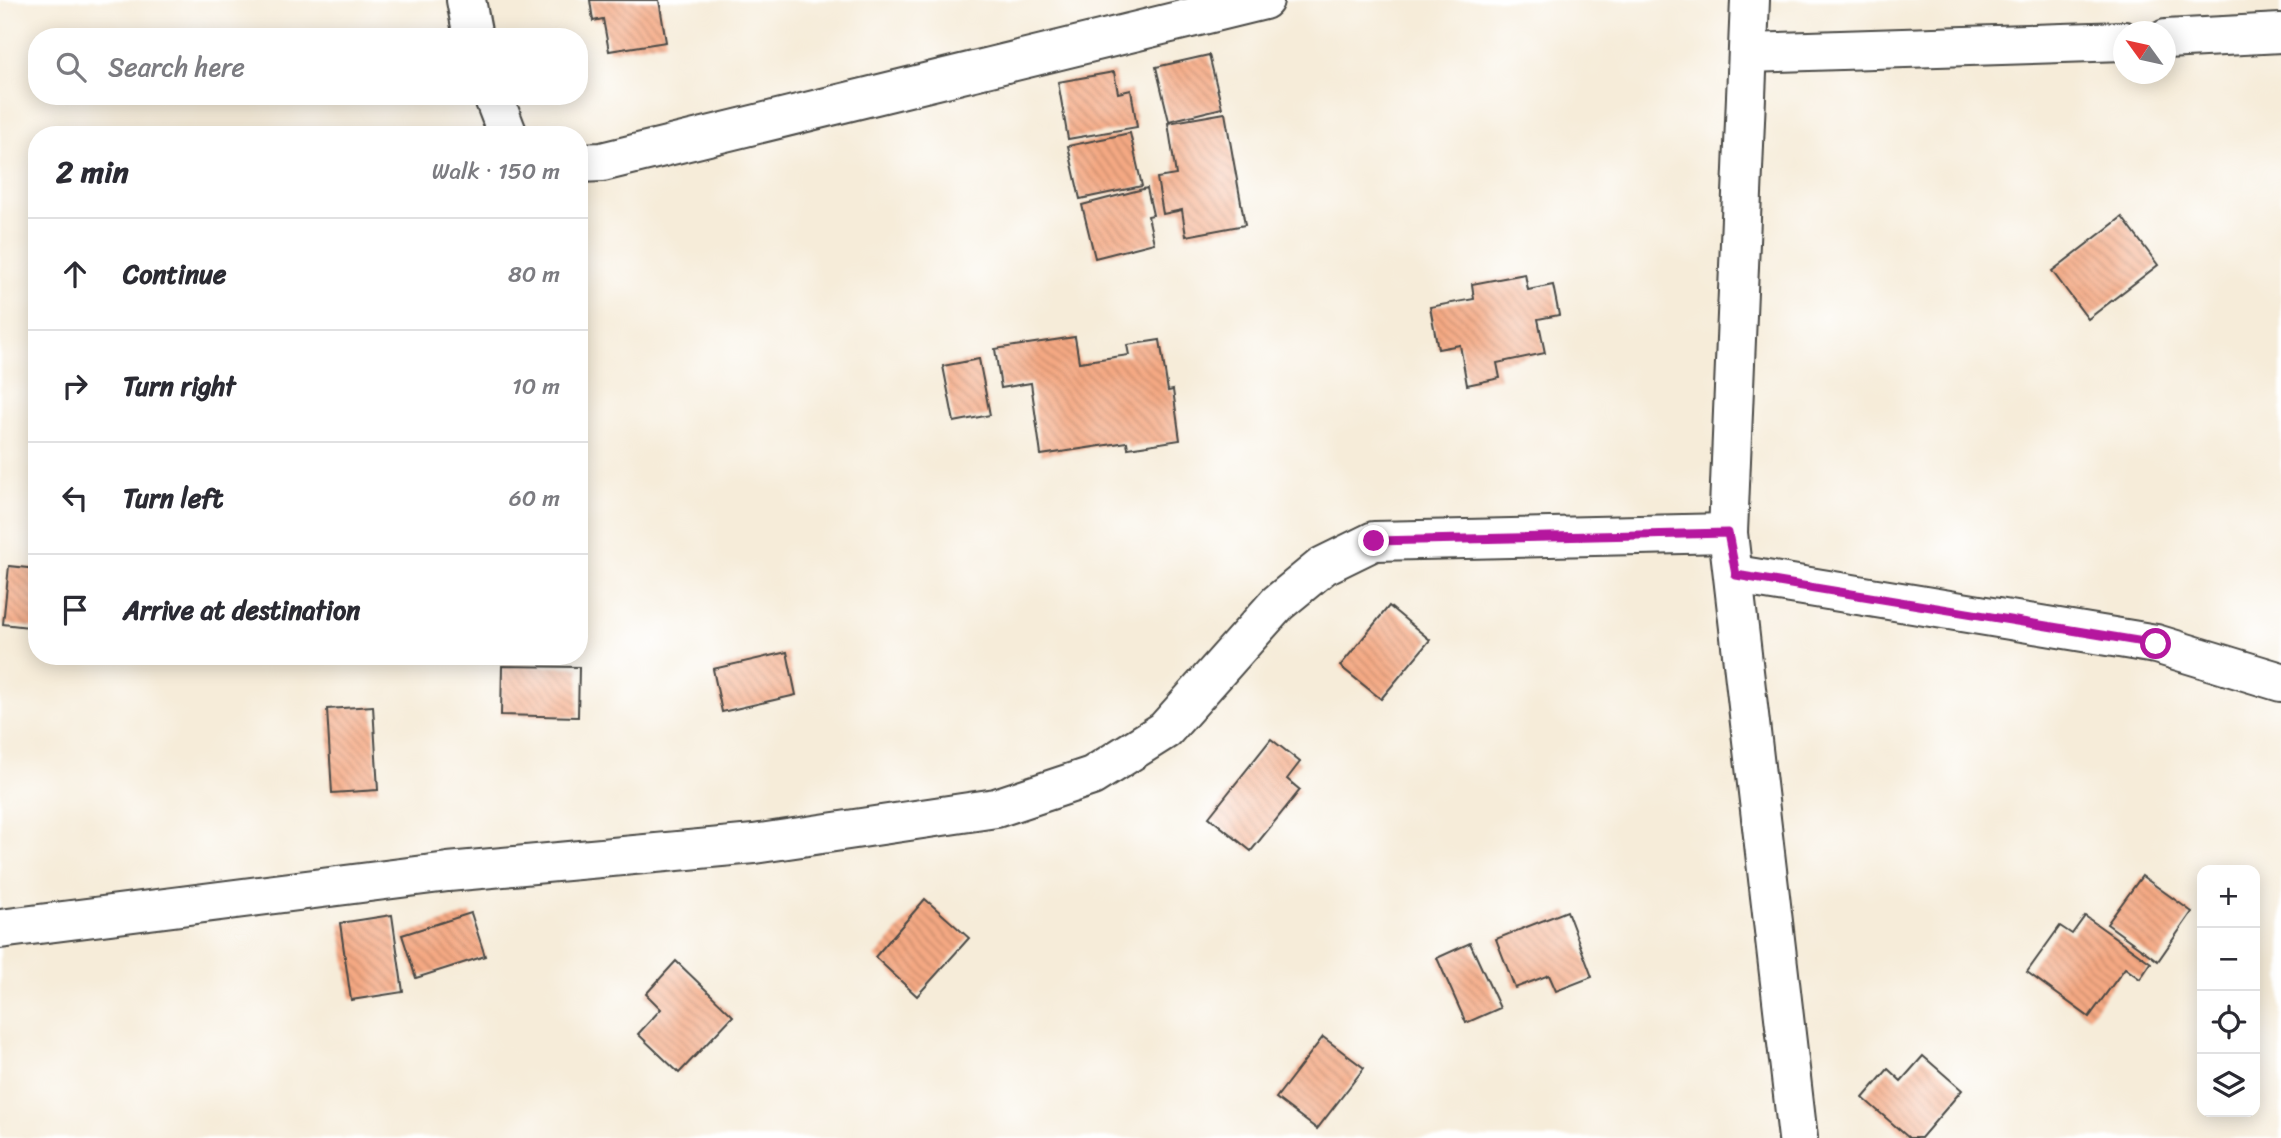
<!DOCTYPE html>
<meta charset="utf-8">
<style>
:root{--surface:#fff;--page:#f2f2f3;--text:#2b2b33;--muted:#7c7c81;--line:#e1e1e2}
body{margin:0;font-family:Sriracha,sans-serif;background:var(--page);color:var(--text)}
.controls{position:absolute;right:21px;bottom:21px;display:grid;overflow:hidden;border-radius:14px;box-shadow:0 4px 18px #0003}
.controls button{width:63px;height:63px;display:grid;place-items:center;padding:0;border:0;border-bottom:2px solid var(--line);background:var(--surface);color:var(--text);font:35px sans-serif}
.compass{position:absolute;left:2113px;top:21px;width:63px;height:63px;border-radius:50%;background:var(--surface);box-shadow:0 4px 18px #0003;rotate:303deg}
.stop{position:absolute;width:21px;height:21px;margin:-16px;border:5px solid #b5179e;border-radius:50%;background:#fff}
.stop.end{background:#b5179e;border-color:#fff;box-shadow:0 2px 7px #0008}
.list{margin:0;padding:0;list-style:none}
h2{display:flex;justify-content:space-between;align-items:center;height:91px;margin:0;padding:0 28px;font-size:30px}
h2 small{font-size:23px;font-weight:400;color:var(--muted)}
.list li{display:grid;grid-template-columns:46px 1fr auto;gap:21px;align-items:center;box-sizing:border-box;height:112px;padding:0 28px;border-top:2px solid var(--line)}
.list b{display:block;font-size:26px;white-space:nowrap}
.list em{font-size:23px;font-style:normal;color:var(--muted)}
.icon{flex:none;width:38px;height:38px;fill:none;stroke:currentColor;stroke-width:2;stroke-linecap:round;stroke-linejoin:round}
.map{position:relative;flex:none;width:2281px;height:1138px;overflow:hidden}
.search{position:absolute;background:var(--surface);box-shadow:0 4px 18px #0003;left:28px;top:28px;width:560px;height:77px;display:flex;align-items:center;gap:18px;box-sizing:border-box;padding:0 24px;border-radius:28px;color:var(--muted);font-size:26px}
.panel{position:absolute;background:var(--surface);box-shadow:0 4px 18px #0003;left:28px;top:126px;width:560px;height:539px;border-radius:28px}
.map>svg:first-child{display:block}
</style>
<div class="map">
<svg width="2281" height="1138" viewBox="0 0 2281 1138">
<defs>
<pattern id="building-back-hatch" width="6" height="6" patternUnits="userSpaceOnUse" patternTransform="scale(1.75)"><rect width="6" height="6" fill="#f5a983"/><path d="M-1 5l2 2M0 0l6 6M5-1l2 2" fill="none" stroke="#c78a6b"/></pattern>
</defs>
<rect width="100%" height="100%" fill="#fff"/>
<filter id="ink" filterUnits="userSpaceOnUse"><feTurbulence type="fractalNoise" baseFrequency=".0143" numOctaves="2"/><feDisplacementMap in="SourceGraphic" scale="14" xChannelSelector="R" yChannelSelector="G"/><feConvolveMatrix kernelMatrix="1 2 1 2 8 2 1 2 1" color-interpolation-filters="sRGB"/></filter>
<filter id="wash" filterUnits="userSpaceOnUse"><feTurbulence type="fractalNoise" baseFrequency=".00686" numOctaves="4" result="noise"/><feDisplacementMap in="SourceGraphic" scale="28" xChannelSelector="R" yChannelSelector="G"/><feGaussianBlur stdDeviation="1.57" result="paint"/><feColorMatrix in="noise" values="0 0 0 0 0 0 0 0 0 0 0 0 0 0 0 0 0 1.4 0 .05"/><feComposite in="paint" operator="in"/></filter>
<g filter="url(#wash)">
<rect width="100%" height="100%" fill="#f6ecd9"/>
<g id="blocks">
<!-- building -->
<g fill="url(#building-back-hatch)">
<polygon points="590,0 659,0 666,42 609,51 603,19 593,21"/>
<polygon points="1209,55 1222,108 1169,121 1156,67"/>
<polygon points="1114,72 1118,93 1131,90 1137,127 1068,139 1058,82"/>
<polygon points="1225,113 1245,225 1186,236 1182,210 1163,214 1157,178 1176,175 1168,123"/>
<polygon points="1130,133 1142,186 1080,199 1068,146"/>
<polygon points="1147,188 1153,215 1148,216 1154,243 1095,258 1082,205"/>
<polygon points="2122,217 2158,265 2088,319 2052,271"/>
<polygon points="1525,274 1528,290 1553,285 1559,315 1538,319 1545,353 1497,363 1500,378 1467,385 1460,345 1438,349 1430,307 1474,299 1472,284"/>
<polygon points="1075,337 1079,362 1129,355 1127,345 1160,340 1168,391 1173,390 1180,440 1128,448 1127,442 1041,455 1031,383 1001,388 995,349"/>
<polygon points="979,359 990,415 954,422 943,366"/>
<polygon points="9,566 37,569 37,628 3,624"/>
<polygon points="1389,606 1430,640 1381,699 1340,666"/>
<polygon points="787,652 796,695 722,712 713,669"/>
<polygon points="502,666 579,667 578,717 501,715"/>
<polygon points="373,706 378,790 332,793 327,709"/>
<polygon points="1271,739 1300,762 1287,779 1300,790 1251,851 1209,817"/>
<polygon points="2142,876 2192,912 2158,961 2107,924"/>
<polygon points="925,899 969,938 917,996 875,957"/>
<polygon points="1567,911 1592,977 1556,991 1549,975 1515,988 1496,939"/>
<polygon points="471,913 485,956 416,978 402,935"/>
<polygon points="392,915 403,992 351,1000 340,923"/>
<polygon points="2085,916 2151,963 2140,979 2125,968 2089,1017 2027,972 2060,926 2072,934"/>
<polygon points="1470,943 1500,1008 1466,1023 1437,958"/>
<polygon points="676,961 733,1016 679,1073 638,1034 661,1009 646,994"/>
<polygon points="1323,1037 1364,1068 1317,1129 1276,1098"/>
<polygon points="1923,1056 1962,1090 1921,1138 1909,1138 1863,1098 1888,1069 1901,1081"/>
</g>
</g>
</g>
<g filter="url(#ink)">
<use href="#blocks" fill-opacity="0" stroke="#494845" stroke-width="2"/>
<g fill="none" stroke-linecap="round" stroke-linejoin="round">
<defs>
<g id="minor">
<polyline points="466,0 473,37"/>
<polyline points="1750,0 1728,533 1798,1138"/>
<polyline points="2166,39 2281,33"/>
<polyline points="1748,53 2124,41"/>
<polyline points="493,96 508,135"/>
<polyline points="579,163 602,162 1264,0"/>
<polyline points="1736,575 2156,644 2281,682"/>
<polyline points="0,929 448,872 754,844 996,808 1092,776 1165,730 1278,603 1323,566 1374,541 1728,533"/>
</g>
</defs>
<!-- minor casing -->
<use href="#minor" stroke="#494845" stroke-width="42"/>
<!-- minor -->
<use href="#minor" stroke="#fff" stroke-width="38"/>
</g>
</g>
<g fill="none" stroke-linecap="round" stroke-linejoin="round" filter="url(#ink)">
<!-- route -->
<polyline stroke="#b5179e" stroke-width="9" points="1374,541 1728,533 1736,575 2156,644"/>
</g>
</svg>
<div class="controls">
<button>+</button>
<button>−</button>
<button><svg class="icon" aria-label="locate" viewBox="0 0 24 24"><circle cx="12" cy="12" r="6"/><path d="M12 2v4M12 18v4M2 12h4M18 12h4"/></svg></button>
<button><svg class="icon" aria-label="layers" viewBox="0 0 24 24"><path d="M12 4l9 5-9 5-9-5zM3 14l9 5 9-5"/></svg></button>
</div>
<svg class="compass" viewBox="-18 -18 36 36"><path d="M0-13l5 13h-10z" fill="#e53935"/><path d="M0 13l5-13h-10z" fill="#7c7c81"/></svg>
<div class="stop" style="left:2156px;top:644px"></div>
<div class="stop end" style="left:1374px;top:541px"></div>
<div class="search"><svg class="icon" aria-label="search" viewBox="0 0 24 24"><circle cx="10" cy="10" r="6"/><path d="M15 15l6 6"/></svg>Search here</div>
<section class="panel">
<h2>2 min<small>Walk · 150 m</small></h2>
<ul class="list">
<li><svg class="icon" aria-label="ahead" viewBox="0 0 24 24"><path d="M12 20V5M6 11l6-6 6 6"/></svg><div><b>Continue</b></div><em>80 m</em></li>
<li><svg class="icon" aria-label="right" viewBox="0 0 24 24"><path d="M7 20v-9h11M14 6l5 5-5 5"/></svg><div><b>Turn right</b></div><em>10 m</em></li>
<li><svg class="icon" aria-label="left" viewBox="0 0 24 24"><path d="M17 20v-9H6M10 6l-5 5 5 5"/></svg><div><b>Turn left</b></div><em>60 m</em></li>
<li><svg class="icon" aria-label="arrive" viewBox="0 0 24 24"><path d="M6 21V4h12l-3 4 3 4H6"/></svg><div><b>Arrive at destination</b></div></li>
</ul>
</section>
</div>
